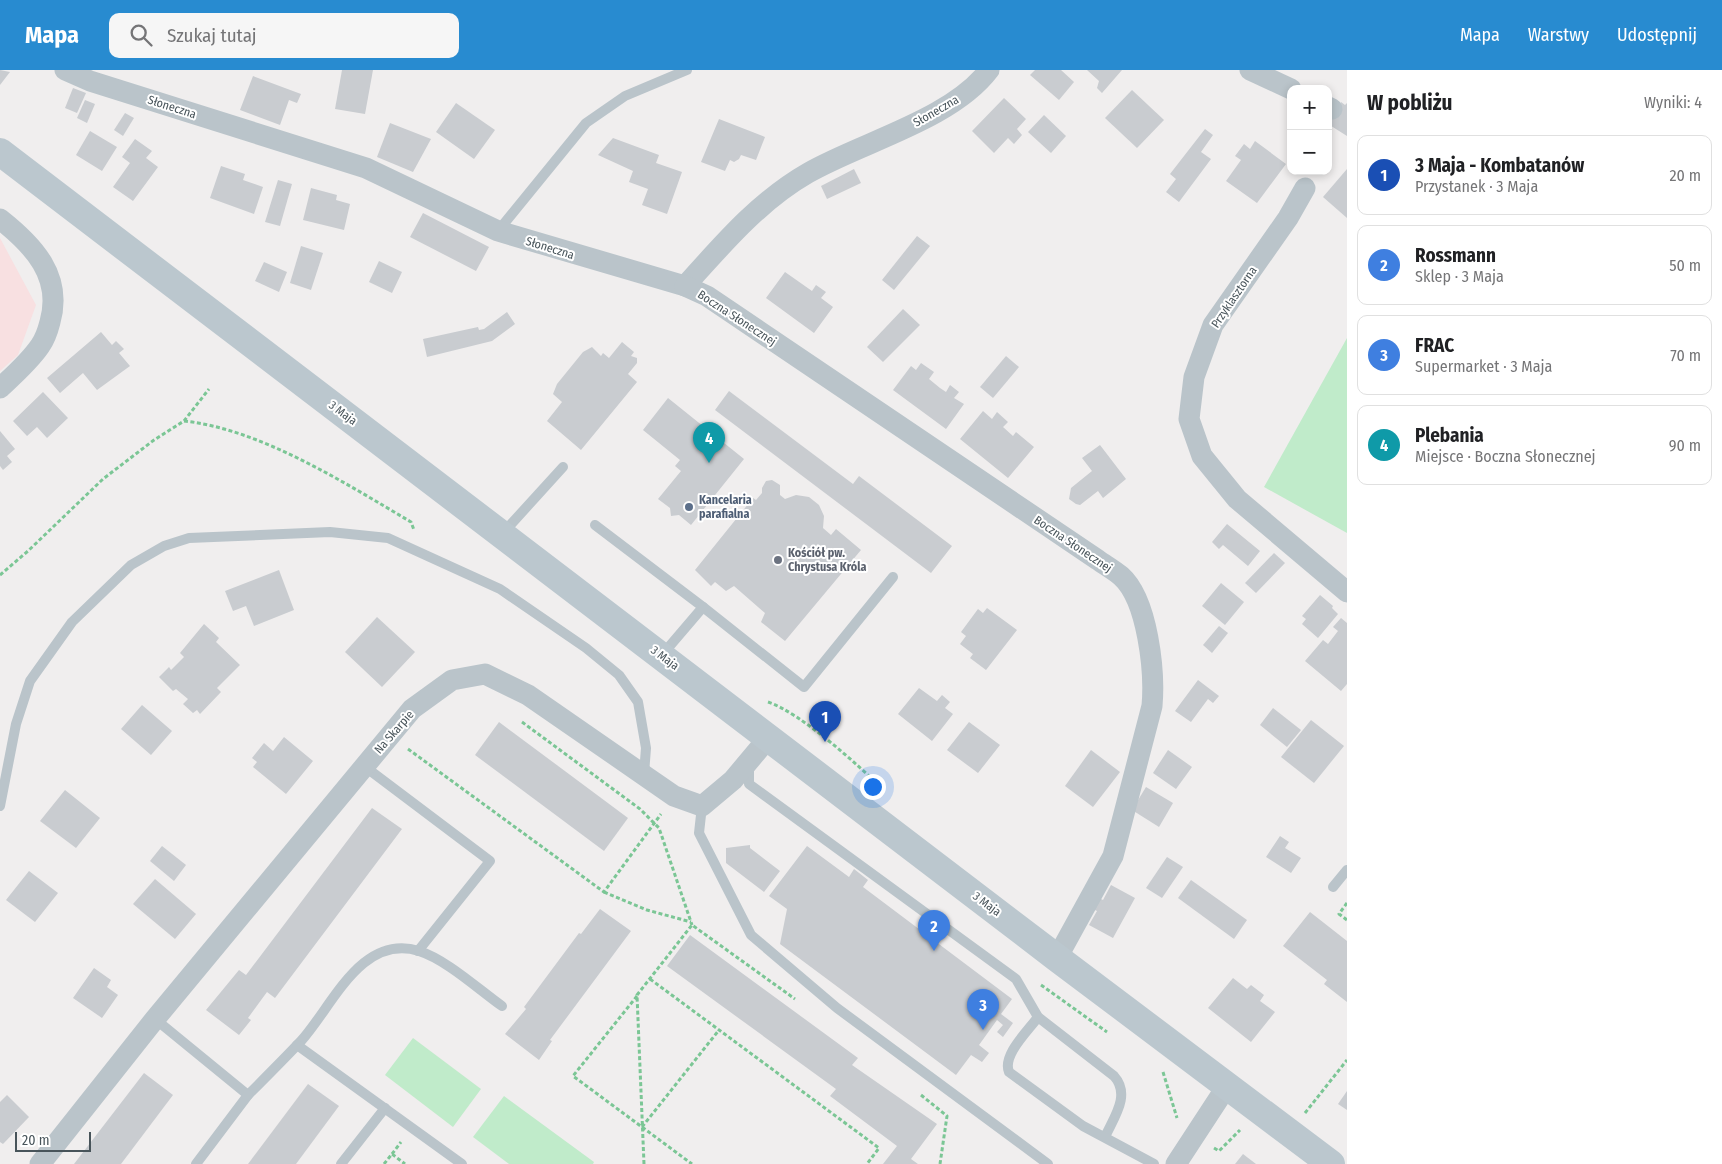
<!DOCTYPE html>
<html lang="pl">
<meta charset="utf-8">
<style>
:root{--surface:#fff;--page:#f6f6f6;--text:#202124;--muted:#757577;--line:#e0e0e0;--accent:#288bd0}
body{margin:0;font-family:"Fira Sans Condensed",sans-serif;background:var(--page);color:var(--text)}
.controls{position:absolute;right:15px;top:15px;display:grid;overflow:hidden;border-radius:10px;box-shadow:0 2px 8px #0003}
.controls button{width:45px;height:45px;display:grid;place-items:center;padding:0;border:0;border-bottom:1px solid var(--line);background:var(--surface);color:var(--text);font:25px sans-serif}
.scale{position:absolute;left:15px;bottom:12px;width:76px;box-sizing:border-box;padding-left:5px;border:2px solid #48545a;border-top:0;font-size:14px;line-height:18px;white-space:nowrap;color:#48545a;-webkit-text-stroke:4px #fff;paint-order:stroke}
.you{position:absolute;left:872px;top:716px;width:18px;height:18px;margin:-12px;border:4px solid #fff;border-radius:50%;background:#1a73e8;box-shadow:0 0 0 8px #1a73e833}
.badge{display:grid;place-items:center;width:32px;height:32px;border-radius:50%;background:var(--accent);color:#fff;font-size:16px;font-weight:700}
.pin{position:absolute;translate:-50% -41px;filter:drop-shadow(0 1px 2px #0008)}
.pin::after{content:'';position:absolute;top:26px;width:18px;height:15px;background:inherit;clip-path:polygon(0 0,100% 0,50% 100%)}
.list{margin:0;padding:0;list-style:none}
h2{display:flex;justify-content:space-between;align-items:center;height:65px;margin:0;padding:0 20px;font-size:21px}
h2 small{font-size:16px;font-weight:400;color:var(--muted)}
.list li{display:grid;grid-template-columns:32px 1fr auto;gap:15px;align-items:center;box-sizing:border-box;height:80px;margin:0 10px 10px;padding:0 10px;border:1px solid var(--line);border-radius:10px}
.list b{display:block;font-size:19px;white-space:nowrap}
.list p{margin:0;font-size:16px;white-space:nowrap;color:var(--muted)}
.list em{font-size:16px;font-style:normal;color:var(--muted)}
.icon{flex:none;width:28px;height:28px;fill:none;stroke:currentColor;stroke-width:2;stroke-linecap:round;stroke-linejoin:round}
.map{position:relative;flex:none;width:1347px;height:1094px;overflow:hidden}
header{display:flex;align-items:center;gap:30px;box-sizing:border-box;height:70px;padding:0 25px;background:var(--accent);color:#fff}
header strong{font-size:24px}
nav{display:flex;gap:28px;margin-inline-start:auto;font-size:18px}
.search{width:350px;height:45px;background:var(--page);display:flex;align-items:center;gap:12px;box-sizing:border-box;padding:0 18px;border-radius:10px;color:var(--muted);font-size:19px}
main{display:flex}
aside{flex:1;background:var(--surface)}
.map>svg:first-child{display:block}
</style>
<header>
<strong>Mapa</strong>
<div class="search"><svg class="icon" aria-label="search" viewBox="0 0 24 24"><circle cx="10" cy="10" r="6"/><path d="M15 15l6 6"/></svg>Szukaj tutaj</div>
<nav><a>Mapa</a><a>Warstwy</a><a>Udostępnij</a></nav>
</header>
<main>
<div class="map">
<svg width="1347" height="1094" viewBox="0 0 1347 1094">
<rect width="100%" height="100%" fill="#f0eeee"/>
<!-- medical -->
<polygon fill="#f8e0e1" points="0,168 36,235 18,285 0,301"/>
<!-- green -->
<g fill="#c0ebca">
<polygon points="1347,268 1347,463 1264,417"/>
<polygon points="413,968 481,1019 453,1057 385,1005"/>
<polygon points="504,1026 594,1092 593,1094 509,1094 473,1067"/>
</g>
<!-- building -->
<g fill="#c9ccd0">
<polygon points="0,0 10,2 0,15"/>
<polygon points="342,0 373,0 365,44 335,39"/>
<polygon points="1035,0 1061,0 1074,12 1059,30 1030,5"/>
<polygon points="1087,0 1122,0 1102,23 1097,18 1099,11"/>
<polygon points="253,6 301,24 297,33 289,30 280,55 240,40"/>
<polygon points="73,18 86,23 77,43 65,38"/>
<polygon points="1132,20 1164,50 1137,78 1105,48"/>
<polygon points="1004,28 1026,49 1017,59 1022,65 1014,74 1008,68 994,83 972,61"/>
<polygon points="85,30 95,34 87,53 77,48"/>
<polygon points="1341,32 1345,35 1347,33 1347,66 1328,54"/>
<polygon points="456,33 495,60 474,89 436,62"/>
<polygon points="125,43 134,48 123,66 114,60"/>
<polygon points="1044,45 1066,66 1051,83 1028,62"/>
<polygon points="719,49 765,67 756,90 741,85 739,89 734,92 730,90 725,101 701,92"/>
<polygon points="390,53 431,69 413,102 377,87"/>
<polygon points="1205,59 1213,65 1201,82 1211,89 1179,132 1166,122 1176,109 1170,104"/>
<polygon points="90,61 117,77 102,101 76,85"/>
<polygon points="613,68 659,85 656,93 682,102 667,144 642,135 648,119 629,112 633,101 598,85"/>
<polygon points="135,69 152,81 146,88 158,97 133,131 113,117 130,93 122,87"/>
<polygon points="1255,71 1286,94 1257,133 1226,111 1241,90 1235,86 1244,74 1250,79"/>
<polygon points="221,96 245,104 243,110 263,117 254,144 210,128"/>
<polygon points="854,99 861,113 827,129 821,116"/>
<polygon points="1347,99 1347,148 1323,127"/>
<polygon points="278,110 292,114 280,156 265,152"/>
<polygon points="311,118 337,125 336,130 350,134 344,160 303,150"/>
<polygon points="423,143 489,177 476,201 410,167"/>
<polygon points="917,166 930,176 894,220 882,210"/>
<polygon points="301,176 323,183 311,220 290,213"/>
<polygon points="379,191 402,202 392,223 369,212"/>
<polygon points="264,192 287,202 279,222 255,211"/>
<polygon points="785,202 812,221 816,215 826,222 821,228 833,237 814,263 766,228"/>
<polygon points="903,239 920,255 883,292 867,277"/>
<polygon points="507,242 515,254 492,271 427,287 423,269 478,257 479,260 484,259"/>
<polygon points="101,262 112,275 116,271 124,279 119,283 130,296 97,320 83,303 60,323 47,308"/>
<polygon points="622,272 634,282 631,286 637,288 637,293 628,304 637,312 581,380 547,351 562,332 553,324 557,314 583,282 592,277 601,286 603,283 609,288"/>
<polygon points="1006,286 1019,297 993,328 980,317"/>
<polygon points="921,293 934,302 929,309 940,318 946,322 950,315 959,322 954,328 964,334 946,359 893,320 911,296 916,300"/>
<polygon points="729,321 853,414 859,406 952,476 931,503 715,340"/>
<polygon points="43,322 68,348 47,368 37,357 27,366 13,351"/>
<polygon points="668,328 744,389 691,455 679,445 671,446 670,438 658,429 681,401 675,396 680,390 643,360"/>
<polygon points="983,341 992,349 997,342 1008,352 1003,357 1013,366 1016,362 1034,377 1008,408 960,369"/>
<polygon points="0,361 15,379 7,386 12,392 3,400 0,396"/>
<polygon points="1100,375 1126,409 1103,428 1098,421 1080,435 1076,434 1069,429 1071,418 1092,401 1082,388"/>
<polygon points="772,410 780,415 780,425 785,429 796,425 809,427 819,435 824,446 823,458 831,465 836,459 861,480 785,571 761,552 765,543 734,516 726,521 715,512 711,516 695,500 753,428 756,430 762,423 762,418 766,411"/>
<polygon points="1227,454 1260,481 1248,496 1223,475 1219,479 1212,472"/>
<polygon points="1274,483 1285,493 1256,523 1245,513"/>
<polygon points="279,500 294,540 254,556 246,536 233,541 225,521"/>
<polygon points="1221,513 1244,532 1225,555 1202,536"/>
<polygon points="1320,525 1333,536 1332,538 1338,544 1318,568 1302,554 1306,549 1302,546"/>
<polygon points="987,538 1017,560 986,600 970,588 973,584 960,574 966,566 961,562 978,539 983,543"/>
<polygon points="377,547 415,582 382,617 345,582"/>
<polygon points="1341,548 1347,553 1347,614 1341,621 1305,591 1323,570 1328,574 1338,561 1333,557"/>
<polygon points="204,554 219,568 216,572 240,595 217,618 221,622 200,644 197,640 193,643 183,634 188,629 176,619 173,621 159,607 169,597 171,600 184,587 180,583"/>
<polygon points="1219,556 1228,563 1212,583 1203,575"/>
<polygon points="1198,610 1219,626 1213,633 1208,629 1191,652 1175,641"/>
<polygon points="919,618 937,631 942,625 950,632 945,638 953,644 932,671 898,644"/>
<polygon points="142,635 172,661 151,685 121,659"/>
<polygon points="1273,638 1301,660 1287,677 1260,655"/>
<polygon points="1311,650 1344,676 1314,713 1281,687"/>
<polygon points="499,652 628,748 604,781 475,685"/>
<polygon points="969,652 1000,675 978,703 947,680"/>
<polygon points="284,667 313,691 286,724 253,697 257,692 252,688 264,673 273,681"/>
<polygon points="1091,680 1120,702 1093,737 1065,716"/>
<polygon points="1168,680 1192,697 1176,719 1153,703"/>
<polygon points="1146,717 1173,733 1159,757 1132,740"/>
<polygon points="65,720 100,748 76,778 40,751"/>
<polygon points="372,738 402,759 275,928 267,922 248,948 251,950 239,965 206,940 239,900 246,905"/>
<polygon points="1280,766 1289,772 1285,778 1301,788 1291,803 1266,787"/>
<polygon points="750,775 750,778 780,801 764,822 726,793 726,778"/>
<polygon points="162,776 186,795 174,811 150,791"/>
<polygon points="807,776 849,807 854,799 868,810 863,817 1012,929 1001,944 1013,953 1003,967 997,962 1003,955 997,950 979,975 989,983 982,992 971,985 956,1005 780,874 787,839 769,826"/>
<polygon points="1167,787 1183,797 1162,828 1146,818"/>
<polygon points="29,801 58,823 35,852 6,830"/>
<polygon points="155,809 196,844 175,869 133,834"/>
<polygon points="1191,810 1247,850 1234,869 1178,828"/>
<polygon points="1111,815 1135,828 1113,868 1089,855 1097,841 1093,839 1099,828 1103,830"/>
<polygon points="600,839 631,861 550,970 552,971 539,990 505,964 526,939 524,937 579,863 581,864"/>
<polygon points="1310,842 1347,871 1347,932 1324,914 1327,910 1283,876"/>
<polygon points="690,865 858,988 852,995 937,1054 911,1089 918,1094 883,1094 897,1076 830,1026 836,1019 667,896"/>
<polygon points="94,898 111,910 107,917 118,925 102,948 73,928"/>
<polygon points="1233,908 1247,919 1251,915 1264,925 1260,931 1275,942 1251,972 1208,938"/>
<polygon points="144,1003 173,1025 121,1094 74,1094"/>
<polygon points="308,1014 339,1036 296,1094 248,1094"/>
<polygon points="1347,1021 1347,1040 1338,1034"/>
<polygon points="7,1025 29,1047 3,1074 0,1072 0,1032"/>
<polygon points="1243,1084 1256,1094 1235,1094"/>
</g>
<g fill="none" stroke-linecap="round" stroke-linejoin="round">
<!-- path -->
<g stroke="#7bc695" stroke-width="3" stroke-dasharray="4 2.5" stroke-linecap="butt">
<path d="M184 351C260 359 345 413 411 452L414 460"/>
<polyline points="0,505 28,481 103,409 154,370 184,351 209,319"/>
<path d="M768 632C801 643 858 695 884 720"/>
<polyline points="522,652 640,739 659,758 692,855"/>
<polyline points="408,679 604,822 661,744"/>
<polyline points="604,822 647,840 691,852"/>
<polyline points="1347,833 1339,844 1347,850"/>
<polyline points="650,909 879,1078 867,1094"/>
<polyline points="1041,915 1107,962"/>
<polyline points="637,926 573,1006 692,1094"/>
<polyline points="1163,1002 1177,1048"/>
<polyline points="921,1025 947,1046 940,1094"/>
<polyline points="1305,1043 1347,990"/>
<polyline points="642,1057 719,960"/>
<polyline points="1214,1078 1219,1081 1240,1060"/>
<polyline points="392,1084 401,1072"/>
<polyline points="384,1094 392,1084 405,1094"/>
<polyline points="644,1094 637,925 692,855 795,929"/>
</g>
<!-- lane -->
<g stroke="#bac4ca" stroke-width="10">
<polyline points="498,161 586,53 625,26 687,0"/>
<polyline points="595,455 703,537 662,585"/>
<polyline points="503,463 563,397"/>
<polyline points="703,537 804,617 893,507"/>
<path d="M749 694V714L1016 909 1038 947 1114 1006C1131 1025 1114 1047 1105 1067"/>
<polyline points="364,696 490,791 418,881"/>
<polyline points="0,736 16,654 30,611 72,552 131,495 164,476 189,468 330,462 388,468 500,519 586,578 619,605 638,632 646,678 644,704"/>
<polyline points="702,736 699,763 751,865 837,938 1048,1094"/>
<polyline points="1333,817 1347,800"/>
<path d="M1038 947C1028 961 1002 985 1009 1002L1083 1056 1154 1094"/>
<path d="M155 949 248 1025C266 1007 284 989 301 971 332 937 361 863 419 881 447 890 478 919 502 936"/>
<polyline points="297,975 462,1094"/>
<polyline points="196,1094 248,1025"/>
<polyline points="341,1094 385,1038"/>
</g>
<!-- street -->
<g stroke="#bac4ca" stroke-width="21">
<path d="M65 0 90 11 366 98 498 161 685 216C722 175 759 131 808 103 862 72 951 50 989 0"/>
<polyline points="1250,0 1291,19"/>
<polyline points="1328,37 1332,39"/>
<polyline points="1305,118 1288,148 1213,255 1194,307 1189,349 1202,386 1237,429 1347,522"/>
<path d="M0 149C33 175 63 206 50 252 48 260 45 269 40 276 29 292 14 305 0 318"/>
<path d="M685 216 707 226 1098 490C1105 495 1114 500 1121 506 1148 530 1155 602 1152 636L1113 786 1057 888"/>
<polyline points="40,1094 155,949 412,639 452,610 485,604 528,625 674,726 702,736 733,710 769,667"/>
<polyline points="1176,1094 1227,1016"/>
</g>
<!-- secondary -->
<polyline stroke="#bbc7ce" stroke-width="28" points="0,82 1057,888 1331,1094"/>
</g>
<!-- markers -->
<circle fill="#5c6f8a" stroke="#fff" stroke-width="2" cx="689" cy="437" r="5"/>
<circle fill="#6b7280" stroke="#fff" stroke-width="2" cx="778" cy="490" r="5"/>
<g text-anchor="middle" stroke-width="4" stroke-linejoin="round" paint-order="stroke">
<!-- street labels -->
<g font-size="12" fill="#48545a" stroke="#fff">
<text transform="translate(172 37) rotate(18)" y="4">Słoneczna</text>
<text transform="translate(936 41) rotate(-30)" y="4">Słoneczna</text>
<text transform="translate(550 178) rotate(17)" y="4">Słoneczna</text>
<text transform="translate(1234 227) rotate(-56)" y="4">Przyklasztorna</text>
<text transform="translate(737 248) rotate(33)" y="4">Boczna Słonecznej</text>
<text transform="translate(343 343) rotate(37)" y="4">3 Maja</text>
<text transform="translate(1073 474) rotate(34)" y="4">Boczna Słonecznej</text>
<text transform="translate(665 588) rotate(37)" y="4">3 Maja</text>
<text transform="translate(394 662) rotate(-49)" y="4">Na Skarpie</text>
<text transform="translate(987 834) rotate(37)" y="4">3 Maja</text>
</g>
<!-- service labels -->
<g font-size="12" font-weight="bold" fill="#4e5e75" stroke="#fff" text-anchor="start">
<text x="699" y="434">Kancelaria<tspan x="699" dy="14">parafialna</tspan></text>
</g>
<!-- worship labels -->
<g font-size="12" font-weight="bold" fill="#5b616d" stroke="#fff" text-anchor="start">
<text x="788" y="487">Kościół pw.<tspan x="788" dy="14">Chrystusa Króla</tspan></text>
</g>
</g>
</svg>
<div class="controls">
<button>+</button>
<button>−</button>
</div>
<div class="scale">20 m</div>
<div class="you"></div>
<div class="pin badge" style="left:825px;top:672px;background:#1a4fb4">1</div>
<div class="pin badge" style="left:934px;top:881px;background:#3f7fe0">2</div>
<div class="pin badge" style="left:983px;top:960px;background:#3f7fe0">3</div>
<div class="pin badge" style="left:709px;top:393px;background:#0f9aa8">4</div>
</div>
<aside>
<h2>W pobliżu<small>Wyniki: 4</small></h2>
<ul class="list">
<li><span class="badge" style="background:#1a4fb4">1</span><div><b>3 Maja - Kombatanów</b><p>Przystanek · 3 Maja</p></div><em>20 m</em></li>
<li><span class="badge" style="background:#3f7fe0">2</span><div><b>Rossmann</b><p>Sklep · 3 Maja</p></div><em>50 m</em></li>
<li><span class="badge" style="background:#3f7fe0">3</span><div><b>FRAC</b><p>Supermarket · 3 Maja</p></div><em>70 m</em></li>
<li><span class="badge" style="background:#0f9aa8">4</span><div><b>Plebania</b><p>Miejsce · Boczna Słonecznej</p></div><em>90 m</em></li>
</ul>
</aside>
</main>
